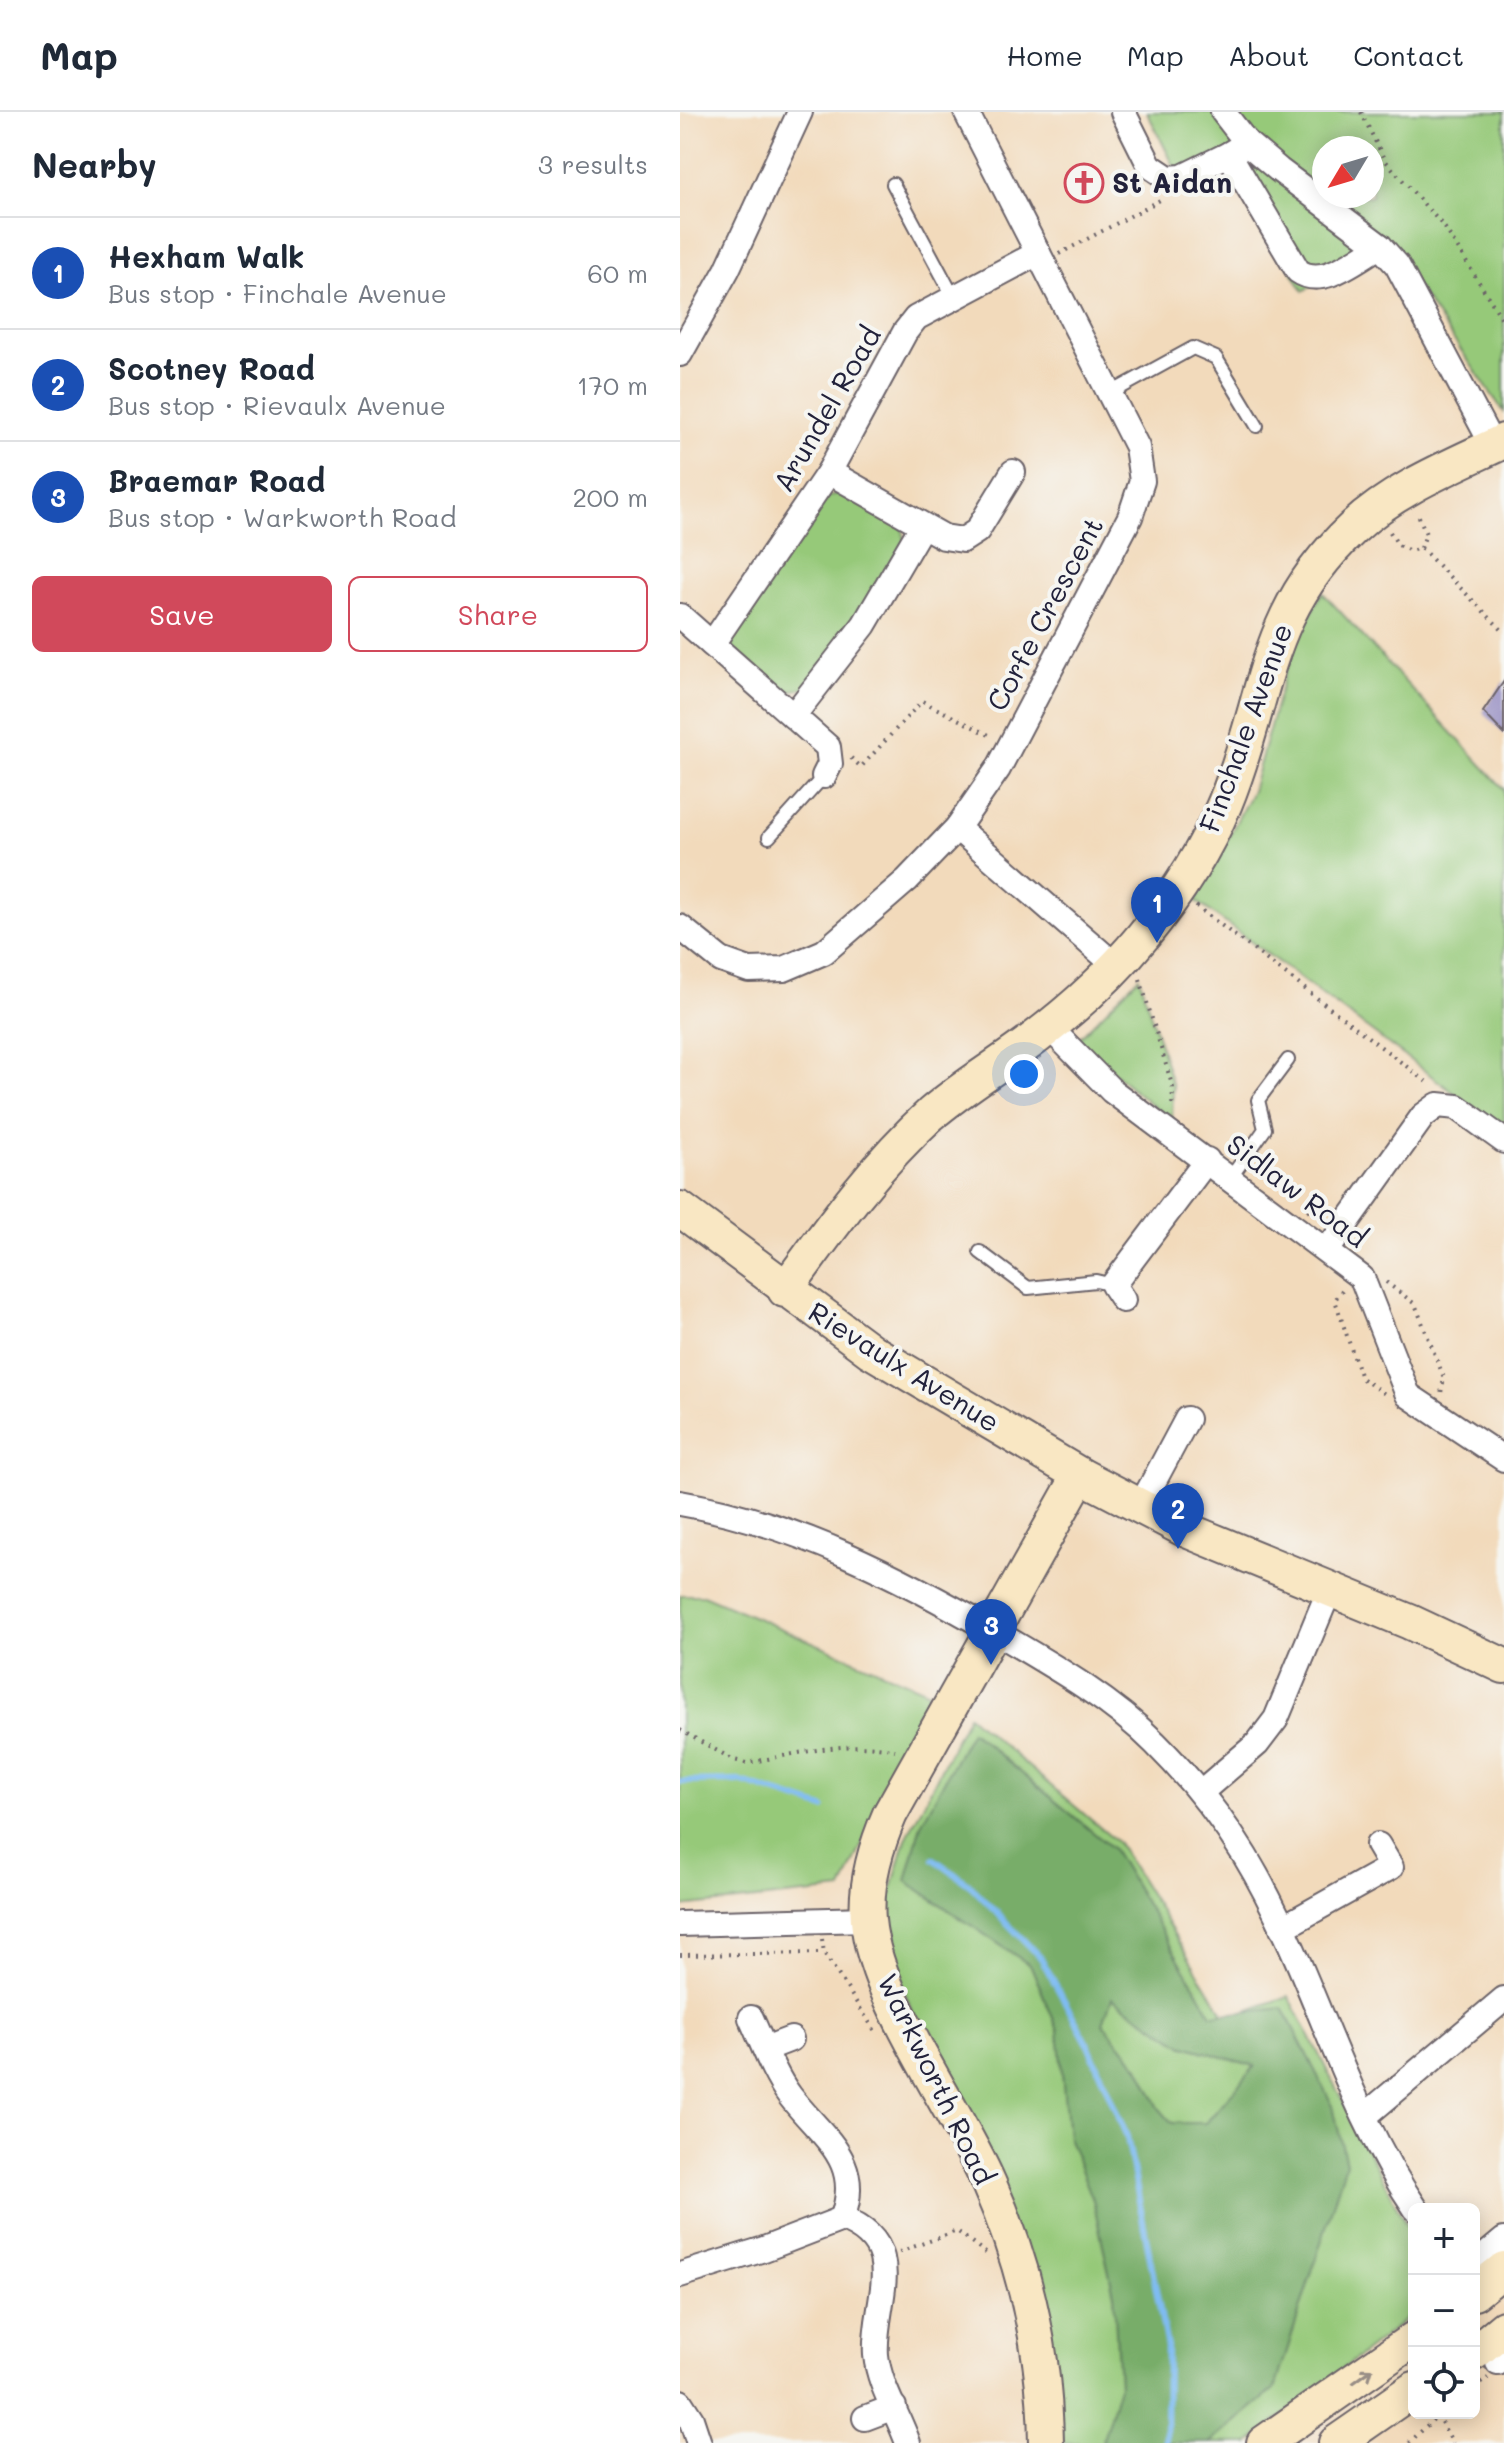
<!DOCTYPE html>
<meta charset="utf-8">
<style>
:root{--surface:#fff;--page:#f6f6f7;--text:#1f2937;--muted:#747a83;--line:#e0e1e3;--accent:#d1495b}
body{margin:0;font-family:Mali,sans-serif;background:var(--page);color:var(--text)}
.controls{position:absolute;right:24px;bottom:24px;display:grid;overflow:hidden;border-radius:12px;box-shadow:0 4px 20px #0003}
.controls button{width:72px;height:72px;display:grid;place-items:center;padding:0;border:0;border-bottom:2px solid var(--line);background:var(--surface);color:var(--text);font:40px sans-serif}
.compass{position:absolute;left:632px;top:24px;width:72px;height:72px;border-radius:50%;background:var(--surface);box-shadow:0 4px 20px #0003;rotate:232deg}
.you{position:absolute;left:344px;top:962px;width:28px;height:28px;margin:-20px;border:6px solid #fff;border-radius:50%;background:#1a73e8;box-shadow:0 0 0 12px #1a73e833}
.badge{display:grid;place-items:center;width:52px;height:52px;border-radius:50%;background:var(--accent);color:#fff;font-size:26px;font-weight:700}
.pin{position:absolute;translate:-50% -66px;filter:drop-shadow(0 2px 4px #0008)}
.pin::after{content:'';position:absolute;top:42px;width:28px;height:24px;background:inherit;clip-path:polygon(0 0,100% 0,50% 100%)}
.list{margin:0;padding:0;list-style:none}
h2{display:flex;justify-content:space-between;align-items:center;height:104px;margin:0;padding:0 32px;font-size:34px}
h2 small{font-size:26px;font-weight:400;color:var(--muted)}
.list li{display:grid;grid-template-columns:52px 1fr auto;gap:24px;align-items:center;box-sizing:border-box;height:112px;padding:0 32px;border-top:2px solid var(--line)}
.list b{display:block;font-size:30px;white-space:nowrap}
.list p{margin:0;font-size:26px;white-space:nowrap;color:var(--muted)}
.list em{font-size:26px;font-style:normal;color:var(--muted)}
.actions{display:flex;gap:16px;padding:24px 32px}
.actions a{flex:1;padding:18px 0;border:2px solid var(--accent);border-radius:12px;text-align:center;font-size:28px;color:var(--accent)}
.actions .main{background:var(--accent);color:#fff}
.icon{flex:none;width:44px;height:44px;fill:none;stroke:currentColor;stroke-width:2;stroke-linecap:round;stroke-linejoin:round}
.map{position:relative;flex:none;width:824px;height:2331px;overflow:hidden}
header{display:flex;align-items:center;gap:48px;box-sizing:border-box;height:112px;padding:0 40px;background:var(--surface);border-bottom:2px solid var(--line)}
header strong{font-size:38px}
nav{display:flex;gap:44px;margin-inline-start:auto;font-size:28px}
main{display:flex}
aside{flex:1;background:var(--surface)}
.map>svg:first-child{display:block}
</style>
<header>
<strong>Map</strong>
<nav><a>Home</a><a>Map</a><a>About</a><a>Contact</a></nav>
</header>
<main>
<aside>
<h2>Nearby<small>3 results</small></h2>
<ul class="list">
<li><span class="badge" style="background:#1a4fb4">1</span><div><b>Hexham Walk</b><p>Bus stop · Finchale Avenue</p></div><em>60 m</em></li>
<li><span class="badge" style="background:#1a4fb4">2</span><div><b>Scotney Road</b><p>Bus stop · Rievaulx Avenue</p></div><em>170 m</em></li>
<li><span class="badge" style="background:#1a4fb4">3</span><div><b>Braemar Road</b><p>Bus stop · Warkworth Road</p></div><em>200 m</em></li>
</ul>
<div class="actions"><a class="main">Save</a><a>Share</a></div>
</aside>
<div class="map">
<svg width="824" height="2331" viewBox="0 0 824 2331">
<rect width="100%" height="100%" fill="#f6f6f2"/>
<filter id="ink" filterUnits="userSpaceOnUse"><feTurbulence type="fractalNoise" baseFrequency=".0125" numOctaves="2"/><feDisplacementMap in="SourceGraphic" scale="16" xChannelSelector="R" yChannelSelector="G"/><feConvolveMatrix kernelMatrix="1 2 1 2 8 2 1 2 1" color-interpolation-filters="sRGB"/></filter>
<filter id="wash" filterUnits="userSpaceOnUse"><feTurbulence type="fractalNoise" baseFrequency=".006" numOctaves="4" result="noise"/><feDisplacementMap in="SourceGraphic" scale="32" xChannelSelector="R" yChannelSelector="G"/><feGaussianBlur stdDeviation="1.8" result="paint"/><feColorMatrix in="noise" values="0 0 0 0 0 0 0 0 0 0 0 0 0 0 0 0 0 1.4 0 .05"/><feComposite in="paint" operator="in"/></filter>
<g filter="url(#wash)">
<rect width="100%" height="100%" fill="#f2dabb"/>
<!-- green -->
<g fill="#96c979" stroke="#5c765a" stroke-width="2" fill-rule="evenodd">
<path d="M467 0H824V300L709 135 700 134 623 179 551 55 505 76ZM644 36H692V84H644Z"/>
<polygon points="171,380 221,409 225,428 182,501 126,576 102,580 53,539 50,523 142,386"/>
<polygon points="642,480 824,677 824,1018 516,789 572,679 610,543"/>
<polygon points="459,865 493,975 492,1010 396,929"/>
<polygon points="0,1483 23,1483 249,1580 162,1778 0,1795"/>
<polygon points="288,1603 438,1731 546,1906 609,1884 734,2128 734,2201 569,2331 377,2331 361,2192 223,1877 212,1837 206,1797 226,1727"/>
</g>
<!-- forest -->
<path fill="#78ad69" stroke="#4d6852" stroke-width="2" fill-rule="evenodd" d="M291 1619 433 1737 532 1903 603 1896 653 1994 666 2051 595 2277 530 2331H422L439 2274 434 2183 413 2088 388 2025 378 1918 351 1854 226 1769 241 1712ZM432 1886 504 1934 575 1954 526 2011H492L479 1996 459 1955 423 1911Z"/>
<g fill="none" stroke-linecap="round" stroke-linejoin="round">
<!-- stream -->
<g stroke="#7fbcf2" stroke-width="6">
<polyline points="0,1670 59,1669 144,1696"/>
<polyline points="254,1747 291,1774 361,1846 408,1932 447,2025 487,2235 486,2331"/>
</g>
</g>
<g id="blocks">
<!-- building -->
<polygon fill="#a7a0cb" points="824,569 824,622 803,600"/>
</g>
</g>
<g filter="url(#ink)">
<use href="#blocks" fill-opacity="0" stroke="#6b6268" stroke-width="2"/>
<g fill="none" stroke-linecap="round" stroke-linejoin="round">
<defs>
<g id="lane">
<polyline points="213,72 273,184"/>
<polyline points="429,282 513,236 536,246 577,314"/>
<polyline points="89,725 144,664"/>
<polyline points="551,1065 585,1017 578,988 608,948"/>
<polyline points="300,1140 348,1176 416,1169 433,1173"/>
</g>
<g id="street">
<polyline points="443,0 470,54 488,66 502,65 549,42"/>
<polyline points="543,0 567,31 599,58 700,134 717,153 813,334"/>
<path d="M567 31 549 42 618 159C643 177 676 147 700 134"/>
<polyline points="0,242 47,158 120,0"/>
<polyline points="149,360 264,425 283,428 297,419 333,360"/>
<polyline points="0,504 148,635 150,652 144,664"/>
<polyline points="32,532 149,360 225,220 236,206 358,141"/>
<polyline points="113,604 184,513 242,414"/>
<polyline points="277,716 436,854"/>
<polyline points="0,815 41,848 69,858 104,857 144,840 227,768 277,716 318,657 450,405 462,369 457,335 286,0"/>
<polyline points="369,915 432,979 682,1166 728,1283 824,1347"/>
<polyline points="648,1137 743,1004 758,993 777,995 824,1029"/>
<polyline points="443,1188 433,1173 527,1048"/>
<path d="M0 1391C117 1411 220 1465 322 1524 375 1555 431 1587 475 1631 509 1665 540 1703 565 1744 633 1856 662 1989 736 2097"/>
<polyline points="460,1395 507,1307"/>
<polyline points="521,1680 577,1632 596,1607 649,1479"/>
<polyline points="0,1812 188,1807"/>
<polyline points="602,1816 711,1755 698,1733"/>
<path d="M71 1906C83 1932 93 1961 110 1984 142 2026 184 2048 162 2107"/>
<polyline points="85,1937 111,1927"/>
<polyline points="685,2004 824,1887"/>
<polyline points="794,2153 824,2128"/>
<path d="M0 2163 84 2137 162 2107C232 2133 192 2192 196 2243 199 2273 218 2302 228 2331"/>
<polyline points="818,2251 824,2246"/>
<polyline points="0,2290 11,2307 19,2331"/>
<polyline points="185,2306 214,2295"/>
</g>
<g id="secondary">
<polyline points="0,1097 191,1239 400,1363 504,1417 730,1510 824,1554"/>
<path d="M105 1178C150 1116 194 1054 251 1002 279 978 310 959 339 938 384 905 427 868 463 824 495 785 526 737 545 691 589 584 581 502 673 416 714 377 774 353 824 329"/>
<polyline points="794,2181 824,2157"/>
<polyline points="794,2241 824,2216"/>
<path d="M366 2331C365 2242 345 2153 309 2072 276 1995 195 1889 188 1808 185 1772 196 1734 210 1702L400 1363"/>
<polyline points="584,2331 734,2227"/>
<polyline points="656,2331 734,2277"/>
</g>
</defs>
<!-- lane casing -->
<use href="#lane" stroke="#6b6268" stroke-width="16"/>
<!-- street casing -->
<use href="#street" stroke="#6b6268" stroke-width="28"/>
<!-- secondary casing -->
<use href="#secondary" stroke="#6b6268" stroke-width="38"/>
<!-- path -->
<g stroke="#6b6268" stroke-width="4" stroke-dasharray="2 6" stroke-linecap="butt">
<polyline points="681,0 704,47 765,116 824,210"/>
<polyline points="379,142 484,86"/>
<polyline points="710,420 718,433 730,439 741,436 746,422 738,402"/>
<polyline points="741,436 824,520"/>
<polyline points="171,646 181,655 242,589 313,625"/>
<polyline points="516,794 751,973"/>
<polyline points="460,867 493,976 492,997"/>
<polyline points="627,1099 639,1091 655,1092"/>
<polyline points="706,1170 735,1192 764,1266 761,1281"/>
<polyline points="662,1178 655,1188 681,1266 705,1282"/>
<path d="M0 1618 54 1648 66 1651C113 1643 168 1627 215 1638"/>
<polyline points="142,1827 144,1841 197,1922"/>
<polyline points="0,1843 144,1841"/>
<polyline points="219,2140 277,2119 307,2142"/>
<polyline points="794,2276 808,2266"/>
<polyline points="757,2303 773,2331"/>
<polyline points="729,2331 760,2301"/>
</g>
<!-- lane -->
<use href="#lane" stroke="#fff" stroke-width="12"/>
<!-- street -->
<use href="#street" stroke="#fff" stroke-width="24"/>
<!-- secondary -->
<use href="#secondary" stroke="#f9e7c3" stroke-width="34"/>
</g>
<!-- one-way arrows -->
<defs><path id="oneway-shaft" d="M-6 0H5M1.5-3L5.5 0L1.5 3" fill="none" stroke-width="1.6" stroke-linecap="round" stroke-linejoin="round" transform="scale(2)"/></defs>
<use stroke="#988e86" href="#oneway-shaft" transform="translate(683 2264) rotate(-36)"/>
</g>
<!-- icons -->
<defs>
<symbol id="church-ring" viewBox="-11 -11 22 22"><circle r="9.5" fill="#f6f6f2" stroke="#d1495b" stroke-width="1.5"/><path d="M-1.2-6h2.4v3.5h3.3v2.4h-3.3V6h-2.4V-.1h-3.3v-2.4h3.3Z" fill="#d1495b"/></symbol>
</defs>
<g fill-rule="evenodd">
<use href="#church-ring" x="382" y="49" width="44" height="44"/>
</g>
<g text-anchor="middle" stroke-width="8" stroke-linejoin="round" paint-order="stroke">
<!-- poi labels -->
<g font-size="28" font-weight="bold" fill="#22223b" stroke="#f6f6f2" text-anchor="start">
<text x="432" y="81">St Aidan</text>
</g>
<!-- street labels -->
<g font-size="28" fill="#22223b" stroke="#f6f6f2">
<text transform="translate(147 297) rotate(-60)" y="10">Arundel Road</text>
<text transform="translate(365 502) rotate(-62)" y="10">Corfe Crescent</text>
<text transform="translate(566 616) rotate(-70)" y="10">Finchale Avenue</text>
<text transform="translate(617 1079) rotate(37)" y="10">Sidlaw Road</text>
<text transform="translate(224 1255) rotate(32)" y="10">Rievaulx Avenue</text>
<text transform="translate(256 1967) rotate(64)" y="10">Warkworth Road</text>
</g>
</g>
</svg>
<div class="controls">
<button>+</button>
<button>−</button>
<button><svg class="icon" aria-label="locate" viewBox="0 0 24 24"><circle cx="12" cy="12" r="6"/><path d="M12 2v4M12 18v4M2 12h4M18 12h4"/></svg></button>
</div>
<svg class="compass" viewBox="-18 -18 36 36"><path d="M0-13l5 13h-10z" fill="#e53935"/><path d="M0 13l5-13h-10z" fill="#747a83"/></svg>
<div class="you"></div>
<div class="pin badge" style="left:477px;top:831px;background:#1a4fb4">1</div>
<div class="pin badge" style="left:498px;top:1437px;background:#1a4fb4">2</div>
<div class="pin badge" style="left:311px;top:1553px;background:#1a4fb4">3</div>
</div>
</main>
